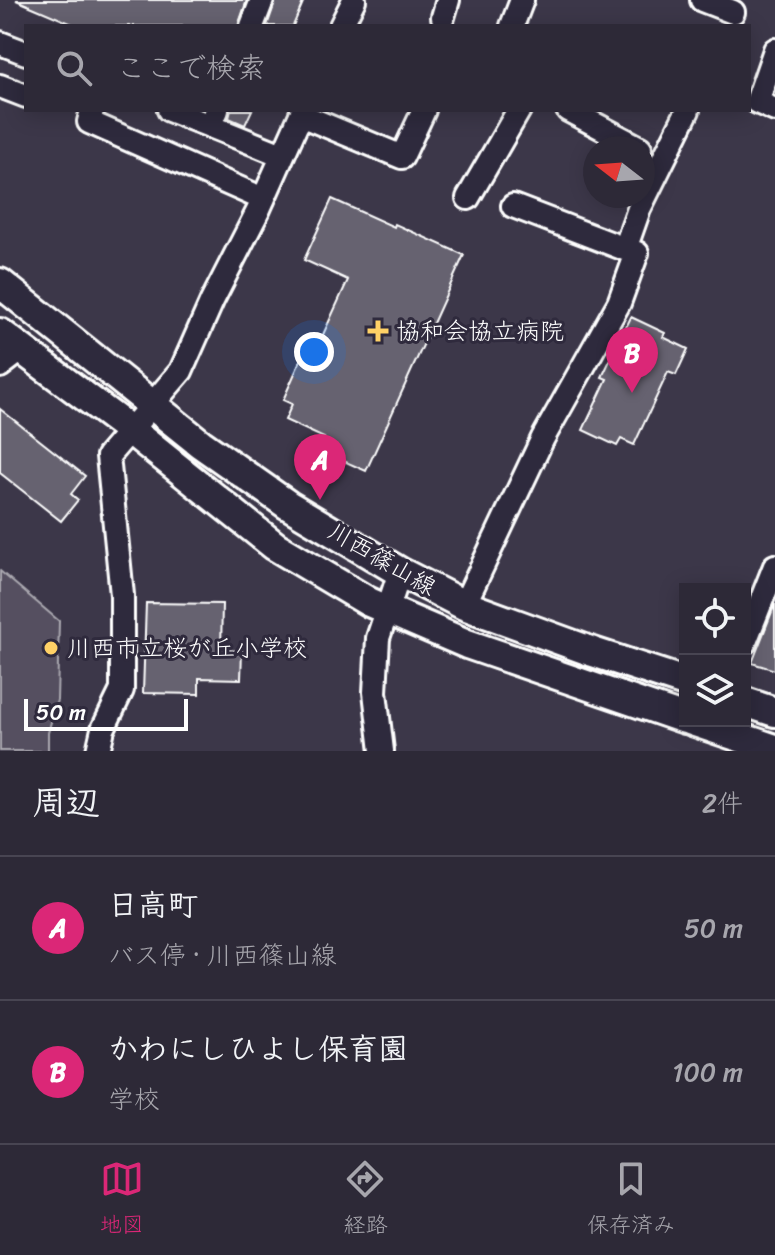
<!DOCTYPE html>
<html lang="ja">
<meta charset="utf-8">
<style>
:root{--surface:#2d2937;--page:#393542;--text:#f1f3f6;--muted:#a7a6ad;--line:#484552;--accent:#db2777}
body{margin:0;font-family:Sriracha,"Klee One",sans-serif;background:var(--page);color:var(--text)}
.controls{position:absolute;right:24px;bottom:24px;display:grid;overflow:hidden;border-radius:0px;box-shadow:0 4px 20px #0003}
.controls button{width:72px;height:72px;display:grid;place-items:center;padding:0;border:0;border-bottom:2px solid var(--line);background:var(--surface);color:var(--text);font:40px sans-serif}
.compass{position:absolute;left:583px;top:136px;width:72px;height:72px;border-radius:50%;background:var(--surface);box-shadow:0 4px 20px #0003;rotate:287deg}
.scale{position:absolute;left:24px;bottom:20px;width:164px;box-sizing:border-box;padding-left:8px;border:4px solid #fff;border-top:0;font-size:22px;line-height:28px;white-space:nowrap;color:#fff;-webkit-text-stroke:6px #2f2a3d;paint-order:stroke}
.you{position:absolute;left:314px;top:352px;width:28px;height:28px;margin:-20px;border:6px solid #fff;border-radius:50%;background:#1a73e8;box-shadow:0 0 0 12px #1a73e833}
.badge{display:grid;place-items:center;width:52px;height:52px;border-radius:50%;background:var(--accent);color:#fff;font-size:26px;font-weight:700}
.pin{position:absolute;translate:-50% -66px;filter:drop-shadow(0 2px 4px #0008)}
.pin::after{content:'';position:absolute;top:42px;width:28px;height:24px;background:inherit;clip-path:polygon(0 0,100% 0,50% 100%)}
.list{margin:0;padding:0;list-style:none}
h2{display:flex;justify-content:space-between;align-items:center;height:104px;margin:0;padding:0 32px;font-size:34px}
h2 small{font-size:26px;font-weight:400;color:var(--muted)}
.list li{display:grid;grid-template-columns:52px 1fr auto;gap:24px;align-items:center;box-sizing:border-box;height:144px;padding:0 32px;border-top:2px solid var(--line)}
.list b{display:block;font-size:30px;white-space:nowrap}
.list p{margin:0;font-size:26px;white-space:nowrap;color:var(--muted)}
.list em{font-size:26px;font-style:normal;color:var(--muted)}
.icon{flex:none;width:44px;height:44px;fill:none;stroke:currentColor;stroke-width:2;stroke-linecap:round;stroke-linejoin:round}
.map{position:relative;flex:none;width:775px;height:751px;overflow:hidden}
.search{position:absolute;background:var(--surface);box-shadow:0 4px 20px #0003;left:24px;right:24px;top:24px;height:88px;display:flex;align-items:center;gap:20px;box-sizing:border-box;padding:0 28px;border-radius:0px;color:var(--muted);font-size:30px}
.sheet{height:392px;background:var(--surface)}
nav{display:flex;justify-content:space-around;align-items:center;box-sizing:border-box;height:112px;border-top:2px solid var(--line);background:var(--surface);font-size:22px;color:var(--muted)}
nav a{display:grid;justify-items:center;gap:4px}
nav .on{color:var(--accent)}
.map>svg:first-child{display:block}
</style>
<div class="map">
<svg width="775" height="751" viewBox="0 0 775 751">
<rect width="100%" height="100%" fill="#3c3749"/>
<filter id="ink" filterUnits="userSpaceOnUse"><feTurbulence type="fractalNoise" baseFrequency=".0125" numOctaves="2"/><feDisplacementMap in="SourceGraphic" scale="16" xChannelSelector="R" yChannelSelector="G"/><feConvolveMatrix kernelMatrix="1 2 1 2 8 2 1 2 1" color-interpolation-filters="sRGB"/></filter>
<g filter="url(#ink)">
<!-- green -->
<polygon fill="#555060" stroke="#aaa8b0" stroke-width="2" points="0,571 59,621 57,700 48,733 48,751 0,751"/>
<!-- building -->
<g fill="#666270" stroke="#fff" stroke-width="2">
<polygon points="16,0 247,0 238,26 77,26"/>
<polygon points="276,0 304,0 293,26 267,26"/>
<polygon points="231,110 252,110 245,125 229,118"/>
<polygon points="332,199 394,227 395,224 464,255 366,471 319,450 324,438 285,420 292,404 283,400 307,346 316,350 348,280 304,260"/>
<polygon points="631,317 665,333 663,337 688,349 676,375 668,372 634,445 621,439 617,446 583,430 607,379 602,377"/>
<polygon points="0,409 85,476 71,494 78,500 61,521 0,473"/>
<polygon points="146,603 222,604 221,650 242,651 241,679 199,678 199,694 143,693"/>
<polygon points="775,604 775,670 752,663"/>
</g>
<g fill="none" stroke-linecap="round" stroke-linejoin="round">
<defs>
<g id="minor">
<polyline points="702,0 733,12"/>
<polyline points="443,17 448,0"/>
<polyline points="252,26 262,0"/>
<polyline points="341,26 354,0"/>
<polyline points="512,26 522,0"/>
<polyline points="0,43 26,53"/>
<polyline points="775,50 757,102 775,110"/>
<polyline points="0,86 26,96"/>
<polyline points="92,110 89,122 263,199"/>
<polyline points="169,110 210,126"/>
<polyline points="217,110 210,126 282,155"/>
<polyline points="568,110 640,148"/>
<polyline points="301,115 402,157 424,110"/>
<polyline points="468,198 519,110"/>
<polyline points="513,206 625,249"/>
<polyline points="0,366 21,350"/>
<polyline points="464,605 543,438 619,303 637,253 625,249 639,209 688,110"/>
<polyline points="745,642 775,566"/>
<polyline points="98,751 103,729 122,690 122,595 108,456 181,371 212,301 258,211 303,110"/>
<polyline points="382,751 375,692 378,638 400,572"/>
</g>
<g id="major">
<polyline points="0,283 201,444 288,505 400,572 464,605 593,652 685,682"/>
<polyline points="0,333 130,430 275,546 369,602 467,644 685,719"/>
<polyline points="745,702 775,712"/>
<polyline points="692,721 775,749"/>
</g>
</defs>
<!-- minor casing -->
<use href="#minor" stroke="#fff" stroke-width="28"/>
<!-- major casing -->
<use href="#major" stroke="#fff" stroke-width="34"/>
<!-- minor -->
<use href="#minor" stroke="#2f2a3d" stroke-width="22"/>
<!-- major -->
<use href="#major" stroke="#2f2a3d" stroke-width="28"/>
</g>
</g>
<!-- markers -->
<g fill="#ffd166" stroke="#2f2a3d" stroke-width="3">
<path d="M374 319h8v8h8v8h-8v8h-8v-8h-8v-8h8z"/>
<circle cx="51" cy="648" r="8"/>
</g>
<g text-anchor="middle" stroke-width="6" stroke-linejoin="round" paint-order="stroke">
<!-- poi labels -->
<g font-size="24" fill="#fff" stroke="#2f2a3d" text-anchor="start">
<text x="396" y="339">協和会協立病院</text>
<text x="67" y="656">川西市立桜が丘小学校</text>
</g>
<!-- street labels -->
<g font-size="24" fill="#fff" stroke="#2f2a3d">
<text transform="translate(382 559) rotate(30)" y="8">川西篠山線</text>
</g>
</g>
</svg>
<div class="controls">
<button><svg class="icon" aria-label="locate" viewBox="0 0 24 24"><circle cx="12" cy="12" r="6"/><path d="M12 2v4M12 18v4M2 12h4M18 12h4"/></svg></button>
<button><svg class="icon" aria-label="layers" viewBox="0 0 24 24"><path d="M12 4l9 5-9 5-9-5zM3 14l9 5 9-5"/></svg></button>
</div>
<svg class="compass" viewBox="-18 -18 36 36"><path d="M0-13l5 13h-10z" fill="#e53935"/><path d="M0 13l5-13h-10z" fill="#a7a6ad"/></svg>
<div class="scale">50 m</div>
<div class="you"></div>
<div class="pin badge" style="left:320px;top:500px">A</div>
<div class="pin badge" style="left:632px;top:393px">B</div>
<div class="search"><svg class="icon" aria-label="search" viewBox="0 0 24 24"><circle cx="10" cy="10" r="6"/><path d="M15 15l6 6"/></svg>ここで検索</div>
</div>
<section class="sheet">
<h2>周辺<small>2件</small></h2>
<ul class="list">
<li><span class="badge">A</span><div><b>日高町</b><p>バス停 · 川西篠山線</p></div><em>50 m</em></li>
<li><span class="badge">B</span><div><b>かわにしひよし保育園</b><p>学校</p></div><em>100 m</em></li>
</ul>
</section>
<nav>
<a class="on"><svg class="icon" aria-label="map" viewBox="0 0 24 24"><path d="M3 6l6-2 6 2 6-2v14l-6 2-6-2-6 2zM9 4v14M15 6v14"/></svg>地図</a>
<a><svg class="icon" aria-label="directions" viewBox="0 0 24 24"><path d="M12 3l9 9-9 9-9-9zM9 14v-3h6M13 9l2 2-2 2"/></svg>経路</a>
<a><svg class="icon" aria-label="saved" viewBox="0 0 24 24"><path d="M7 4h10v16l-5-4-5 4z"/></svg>保存済み</a>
</nav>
